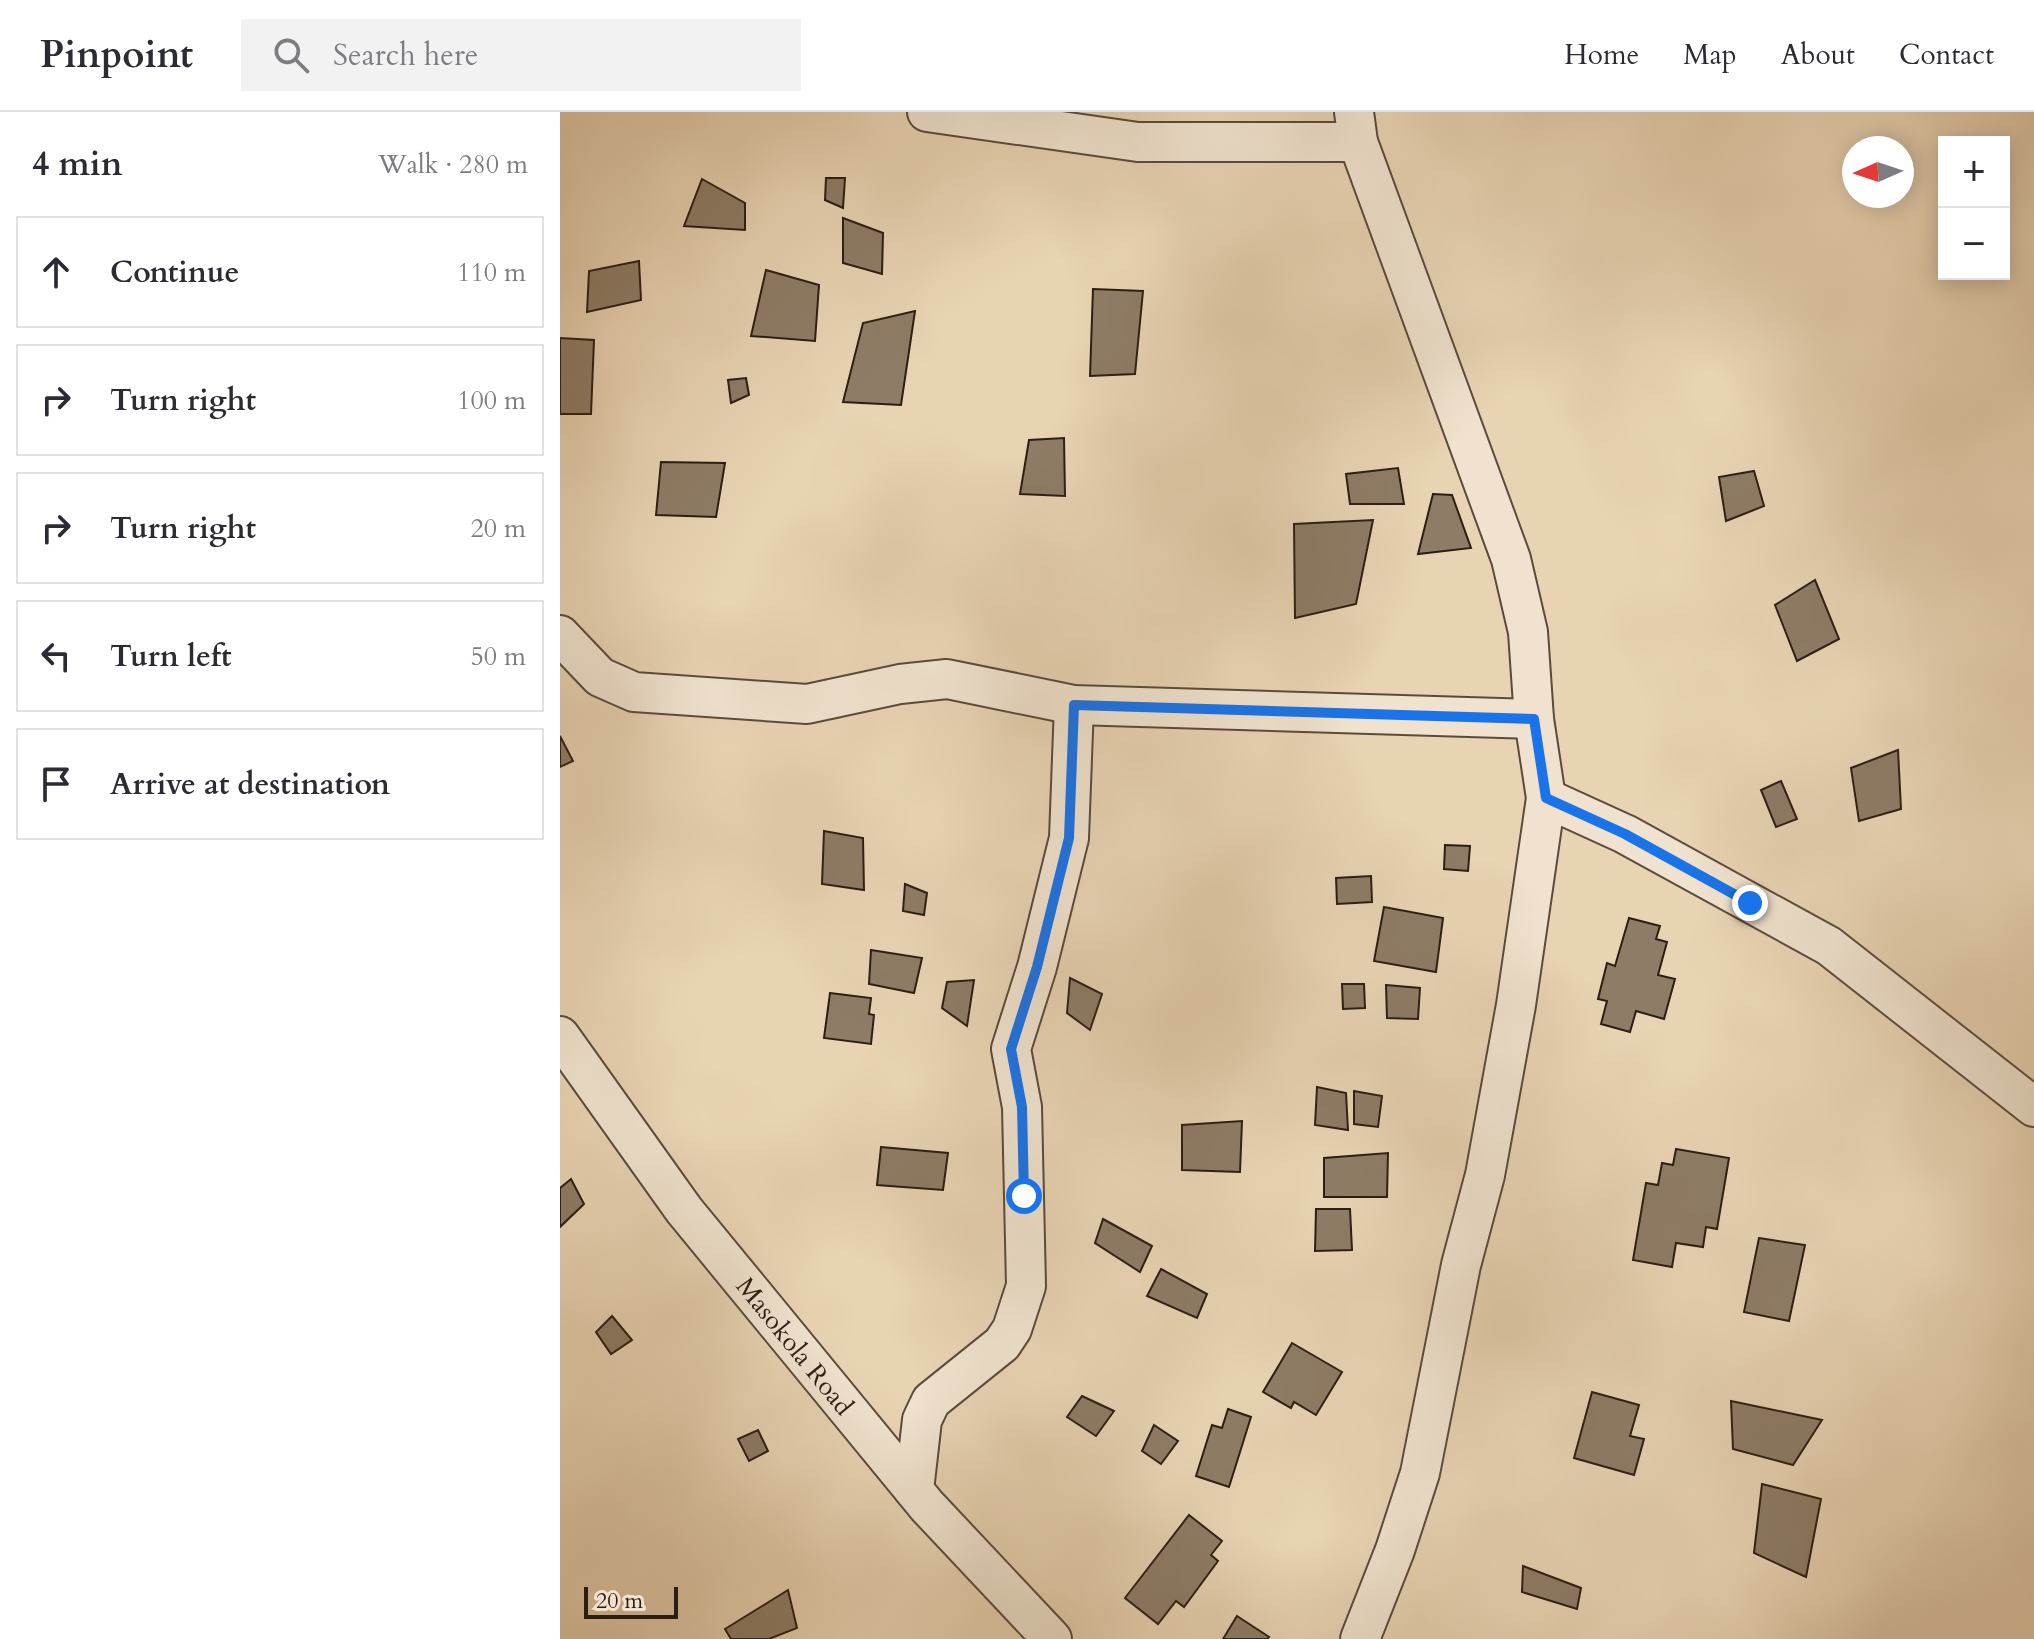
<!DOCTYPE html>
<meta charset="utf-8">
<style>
:root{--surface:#fff;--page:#f2f2f3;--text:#2b2b33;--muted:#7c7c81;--line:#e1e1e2}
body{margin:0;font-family:Cardo,serif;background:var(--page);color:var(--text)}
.controls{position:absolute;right:24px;top:24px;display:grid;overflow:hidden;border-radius:0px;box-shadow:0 4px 20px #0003}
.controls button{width:72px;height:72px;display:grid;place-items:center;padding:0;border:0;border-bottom:2px solid var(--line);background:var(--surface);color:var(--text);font:40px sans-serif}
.compass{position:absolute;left:1282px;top:24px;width:72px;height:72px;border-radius:50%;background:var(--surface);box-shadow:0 4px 20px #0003;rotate:267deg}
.scale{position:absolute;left:24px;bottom:20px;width:94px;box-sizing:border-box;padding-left:8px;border:4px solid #2c1e13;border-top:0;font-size:22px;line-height:28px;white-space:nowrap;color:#2c1e13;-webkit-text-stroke:6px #f0e2ce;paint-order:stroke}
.stop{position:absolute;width:24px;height:24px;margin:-18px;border:6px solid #1a73e8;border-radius:50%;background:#fff}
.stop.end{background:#1a73e8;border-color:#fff;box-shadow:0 2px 8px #0008}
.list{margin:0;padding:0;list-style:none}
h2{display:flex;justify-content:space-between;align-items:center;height:104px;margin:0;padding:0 32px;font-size:34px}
h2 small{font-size:26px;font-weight:400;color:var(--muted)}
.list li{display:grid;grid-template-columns:52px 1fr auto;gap:24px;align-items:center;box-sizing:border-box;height:112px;margin:0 16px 16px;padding:0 16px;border:2px solid var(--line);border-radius:0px}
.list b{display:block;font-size:30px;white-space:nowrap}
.list em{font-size:26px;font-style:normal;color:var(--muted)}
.icon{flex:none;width:44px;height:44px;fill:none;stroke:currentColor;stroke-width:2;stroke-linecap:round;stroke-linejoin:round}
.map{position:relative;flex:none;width:1474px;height:1527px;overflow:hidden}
header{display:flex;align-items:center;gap:48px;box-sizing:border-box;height:112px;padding:0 40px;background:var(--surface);border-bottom:2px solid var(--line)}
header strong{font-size:38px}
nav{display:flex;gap:44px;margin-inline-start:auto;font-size:28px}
.search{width:560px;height:72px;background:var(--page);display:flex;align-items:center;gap:20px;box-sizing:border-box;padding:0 28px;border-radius:0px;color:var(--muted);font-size:30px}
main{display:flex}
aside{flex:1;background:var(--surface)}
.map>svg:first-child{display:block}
</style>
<header>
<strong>Pinpoint</strong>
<div class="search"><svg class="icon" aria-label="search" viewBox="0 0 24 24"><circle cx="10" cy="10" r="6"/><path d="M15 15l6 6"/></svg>Search here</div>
<nav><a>Home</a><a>Map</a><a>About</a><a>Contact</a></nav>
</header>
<main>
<aside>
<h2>4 min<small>Walk · 280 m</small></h2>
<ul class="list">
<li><svg class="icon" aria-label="ahead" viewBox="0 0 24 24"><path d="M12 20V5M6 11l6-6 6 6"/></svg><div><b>Continue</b></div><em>110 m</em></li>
<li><svg class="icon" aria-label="right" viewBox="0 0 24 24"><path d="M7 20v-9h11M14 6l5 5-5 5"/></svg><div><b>Turn right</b></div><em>100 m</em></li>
<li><svg class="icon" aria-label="right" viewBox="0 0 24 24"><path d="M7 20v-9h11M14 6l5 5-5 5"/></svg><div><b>Turn right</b></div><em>20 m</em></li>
<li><svg class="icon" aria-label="left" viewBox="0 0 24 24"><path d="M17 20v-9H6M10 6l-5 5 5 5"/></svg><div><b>Turn left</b></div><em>50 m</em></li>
<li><svg class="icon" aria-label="arrive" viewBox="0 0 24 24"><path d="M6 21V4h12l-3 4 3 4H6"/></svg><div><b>Arrive at destination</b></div></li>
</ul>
</aside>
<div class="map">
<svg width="1474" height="1527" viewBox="0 0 1474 1527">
<rect width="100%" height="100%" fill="#e8d3b3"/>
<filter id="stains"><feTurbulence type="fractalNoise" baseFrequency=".0025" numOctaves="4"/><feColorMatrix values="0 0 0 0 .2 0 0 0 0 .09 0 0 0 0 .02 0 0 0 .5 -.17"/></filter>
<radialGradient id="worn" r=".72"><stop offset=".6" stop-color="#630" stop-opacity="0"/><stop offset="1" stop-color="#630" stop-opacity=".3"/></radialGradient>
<!-- building -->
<g fill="#8e7c66" stroke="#2c1e13" stroke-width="2">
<polygon points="266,66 285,66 283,96 265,88"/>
<polygon points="142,67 185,91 185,118 124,114"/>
<polygon points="283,106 323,121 322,162 283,151"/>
<polygon points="79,149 81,188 27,200 29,159"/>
<polygon points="206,158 259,173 255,229 191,224"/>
<polygon points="533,177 583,179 575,262 530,264"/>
<polygon points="355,199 341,293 283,290 303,211"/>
<polygon points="0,226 34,228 31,302 0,302"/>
<polygon points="186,266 189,283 171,291 168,268"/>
<polygon points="504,326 505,384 460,382 469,328"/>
<polygon points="101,350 165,351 156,405 96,403"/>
<polygon points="838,356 844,392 790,392 786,362"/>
<polygon points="1194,359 1204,394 1166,409 1159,365"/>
<polygon points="873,382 892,383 911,436 858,442"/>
<polygon points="813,408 796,492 735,506 734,412"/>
<polygon points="1255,468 1279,527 1237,549 1215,493"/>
<polygon points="0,624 13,649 0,655"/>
<polygon points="1338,638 1341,697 1299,709 1291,656"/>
<polygon points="1221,669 1237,707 1216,715 1201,678"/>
<polygon points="264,719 303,726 304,778 262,772"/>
<polygon points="885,733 910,734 908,759 884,757"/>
<polygon points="811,764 812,790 777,792 776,766"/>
<polygon points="345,772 367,781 364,803 343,799"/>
<polygon points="824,795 883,806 876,860 814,849"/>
<polygon points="1069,806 1100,814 1096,827 1107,830 1098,863 1115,867 1104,907 1076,899 1070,920 1041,912 1047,889 1038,887 1047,851 1055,854"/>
<polygon points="311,838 362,846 354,881 309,872"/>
<polygon points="510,866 542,882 530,918 507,901"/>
<polygon points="414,868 407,914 382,896 387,870"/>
<polygon points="782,872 804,872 805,896 783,897"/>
<polygon points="826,873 860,876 858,907 827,906"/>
<polygon points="270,881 311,886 309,902 314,903 311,932 264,926"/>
<polygon points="757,975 786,981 788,1018 755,1013"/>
<polygon points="794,979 822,984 818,1015 794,1012"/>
<polygon points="682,1009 680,1060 622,1058 622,1013"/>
<polygon points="321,1035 388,1041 383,1078 317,1073"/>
<polygon points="1116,1037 1169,1046 1157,1117 1146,1115 1143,1135 1116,1131 1112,1155 1073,1148 1086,1071 1098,1073 1102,1051 1113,1053"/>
<polygon points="828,1041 827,1085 764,1085 764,1046"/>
<polygon points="11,1067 24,1092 0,1115 0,1076"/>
<polygon points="756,1097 790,1097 792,1138 755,1139"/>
<polygon points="543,1107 592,1134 580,1160 535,1131"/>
<polygon points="1199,1126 1245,1133 1229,1209 1184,1200"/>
<polygon points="601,1157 647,1182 637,1206 587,1184"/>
<polygon points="52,1204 72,1228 51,1242 36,1220"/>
<polygon points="732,1231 782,1260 756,1303 734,1290 731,1296 703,1280"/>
<polygon points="1032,1280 1079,1293 1070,1324 1084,1327 1074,1363 1014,1346"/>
<polygon points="522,1284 554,1299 536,1324 507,1305"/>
<polygon points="1171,1289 1262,1308 1233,1353 1173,1337"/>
<polygon points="668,1297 691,1305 669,1375 636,1364 652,1313 662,1316"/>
<polygon points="594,1313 618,1329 601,1352 582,1339"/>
<polygon points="198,1318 208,1339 189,1349 178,1327"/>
<polygon points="1202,1372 1261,1387 1246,1465 1194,1441"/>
<polygon points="629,1403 662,1429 651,1443 658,1449 624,1495 616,1489 598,1512 565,1486"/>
<polygon points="963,1454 1021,1476 1017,1497 962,1480"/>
<polygon points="228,1478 237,1516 209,1527 171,1527 165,1517"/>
<polygon points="677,1504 709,1525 707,1527 663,1527"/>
</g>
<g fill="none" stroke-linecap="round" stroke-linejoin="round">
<defs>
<g id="minor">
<polyline points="367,0 578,30 798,30"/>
<polyline points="794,0 798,30 951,447 968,520 974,607 986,686 956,893 925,1063 901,1153 860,1361 835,1438 800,1527"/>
<polyline points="0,523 40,565 74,580 247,592 340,572 387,567 514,593 974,607"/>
<polyline points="986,686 1065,722 1269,834 1474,995"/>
<polyline points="0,924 124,1098 367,1394 492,1527"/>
<polyline points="354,1378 362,1308 371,1289 442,1232 452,1217 466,1174 462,995 451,937 477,855 509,726 514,593"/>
</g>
</defs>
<!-- minor casing -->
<use href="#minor" stroke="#5b4b3b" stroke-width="42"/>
<!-- minor -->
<use href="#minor" stroke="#f0e2ce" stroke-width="38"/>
</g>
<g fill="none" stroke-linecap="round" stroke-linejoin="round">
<!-- route -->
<polyline stroke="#1a73e8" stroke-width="10" points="464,1084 462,995 451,937 477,855 509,726 514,593 974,607 986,686 1065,722 1190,791"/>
</g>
<g text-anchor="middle" stroke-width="8" stroke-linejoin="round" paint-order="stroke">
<!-- street labels -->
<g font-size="26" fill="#2c1e13" stroke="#f0e2ce">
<text transform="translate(235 1234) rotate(51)" y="9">Masokola Road</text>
</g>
</g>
<rect width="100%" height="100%" filter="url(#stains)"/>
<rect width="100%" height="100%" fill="url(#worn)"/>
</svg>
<div class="controls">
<button>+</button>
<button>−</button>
</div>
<svg class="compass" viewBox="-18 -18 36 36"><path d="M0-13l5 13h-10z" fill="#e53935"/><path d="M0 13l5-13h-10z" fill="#7c7c81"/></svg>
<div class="scale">20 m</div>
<div class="stop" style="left:464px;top:1084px"></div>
<div class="stop end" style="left:1190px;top:791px"></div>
</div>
</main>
